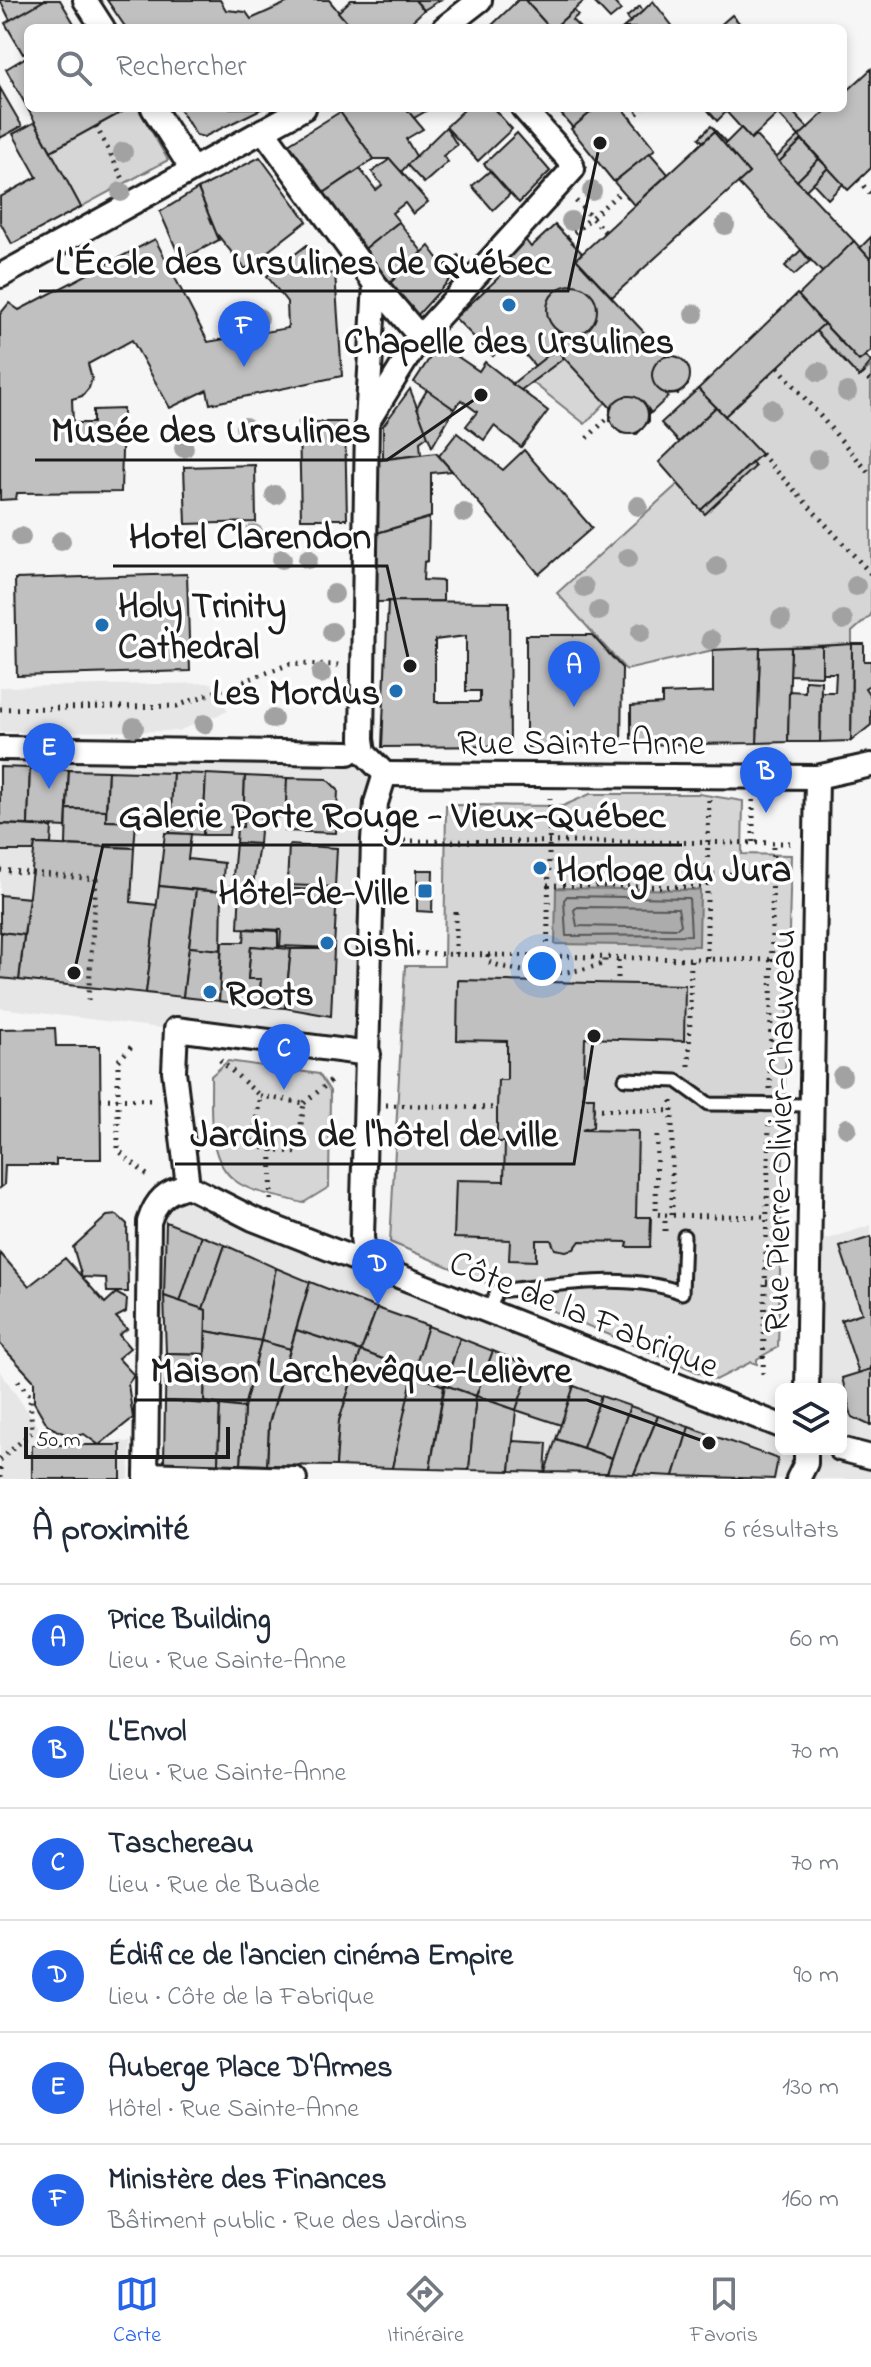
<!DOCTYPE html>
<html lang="fr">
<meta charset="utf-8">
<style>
:root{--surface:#fff;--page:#f2f2f3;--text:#1f2937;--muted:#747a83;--line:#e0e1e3;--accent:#2563eb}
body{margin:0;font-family:"Indie Flower",sans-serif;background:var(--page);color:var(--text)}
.controls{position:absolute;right:24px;bottom:24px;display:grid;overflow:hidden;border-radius:12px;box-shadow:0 4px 12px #0003}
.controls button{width:72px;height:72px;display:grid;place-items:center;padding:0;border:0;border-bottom:2px solid var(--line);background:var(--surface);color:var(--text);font:40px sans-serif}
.scale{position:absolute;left:24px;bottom:20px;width:206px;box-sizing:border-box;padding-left:8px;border:4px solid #1c1c1c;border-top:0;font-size:22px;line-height:28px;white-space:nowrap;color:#1c1c1c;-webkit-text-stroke:6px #fff;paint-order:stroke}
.you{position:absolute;left:542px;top:966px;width:28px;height:28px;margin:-20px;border:6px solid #fff;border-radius:50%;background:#1a73e8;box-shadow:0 0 0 12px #1a73e833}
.badge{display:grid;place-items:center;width:52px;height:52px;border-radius:50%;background:var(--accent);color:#fff;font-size:26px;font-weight:700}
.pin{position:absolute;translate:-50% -66px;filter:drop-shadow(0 2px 4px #0008)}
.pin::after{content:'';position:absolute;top:42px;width:28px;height:24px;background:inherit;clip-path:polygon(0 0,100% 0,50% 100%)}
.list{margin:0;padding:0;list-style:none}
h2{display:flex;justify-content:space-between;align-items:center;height:104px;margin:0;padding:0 32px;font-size:34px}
h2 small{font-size:26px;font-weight:400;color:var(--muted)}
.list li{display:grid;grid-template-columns:52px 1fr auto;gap:24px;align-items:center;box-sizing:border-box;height:112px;padding:0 32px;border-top:2px solid var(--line)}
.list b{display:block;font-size:30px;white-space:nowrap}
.list p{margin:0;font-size:26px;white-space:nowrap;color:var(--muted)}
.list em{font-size:26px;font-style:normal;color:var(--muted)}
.icon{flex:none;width:44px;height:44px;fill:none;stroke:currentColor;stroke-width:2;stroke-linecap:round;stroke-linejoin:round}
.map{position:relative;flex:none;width:871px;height:1479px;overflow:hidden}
.search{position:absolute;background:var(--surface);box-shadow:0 4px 12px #0003;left:24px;right:24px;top:24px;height:88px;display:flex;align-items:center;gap:20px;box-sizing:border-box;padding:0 28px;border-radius:12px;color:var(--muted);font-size:30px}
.sheet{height:776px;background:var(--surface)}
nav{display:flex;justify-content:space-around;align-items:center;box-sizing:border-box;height:112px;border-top:2px solid var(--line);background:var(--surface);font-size:22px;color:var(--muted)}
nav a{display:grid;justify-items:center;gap:4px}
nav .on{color:var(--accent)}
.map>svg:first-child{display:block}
</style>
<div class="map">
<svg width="871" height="1479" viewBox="0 0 871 1479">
<rect width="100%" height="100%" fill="#f6f6f6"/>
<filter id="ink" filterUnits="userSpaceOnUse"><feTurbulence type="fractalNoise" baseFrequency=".0125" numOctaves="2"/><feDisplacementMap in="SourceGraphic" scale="16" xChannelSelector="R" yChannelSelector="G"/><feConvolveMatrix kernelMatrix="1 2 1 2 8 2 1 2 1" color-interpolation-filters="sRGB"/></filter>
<g filter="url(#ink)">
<!-- built -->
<g fill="#e6e6e6">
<polygon points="211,683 228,711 178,731 0,732 0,687"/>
<polygon points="0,748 364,753 385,774 369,1054 0,1008"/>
<polygon points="190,1178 253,1219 781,1426 781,1449 841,1449 841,1389 807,1389 810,1245 871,1225 871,1479 608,1479 206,1321 165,1319 148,1300 149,1222"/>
<polygon points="0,1371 45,1437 131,1442 129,1479 0,1479"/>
</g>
<!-- green -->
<g fill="#d6d6d6" stroke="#797979" stroke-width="2">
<polygon points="129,108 138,108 168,160 81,207 51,151"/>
<polygon points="816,331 859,377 871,366 871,615 852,632 852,644 713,650 626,670 557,593 678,484 702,510 760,455 725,416"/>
<polygon points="564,358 606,402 585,424 532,382"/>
<polygon points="590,794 699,794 743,801 742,854 791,855 778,1347 757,1359 757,1364 751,1362 716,1380 390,1242 405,966 444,966 446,805 563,806"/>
<path d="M228 1061 319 1074 330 1091 329 1187 303 1203C284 1197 254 1194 237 1182 205 1160 212 1110 211 1076Z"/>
</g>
<!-- water -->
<polygon fill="#acacac" stroke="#727272" stroke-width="2" points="556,888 700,890 699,946 555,944"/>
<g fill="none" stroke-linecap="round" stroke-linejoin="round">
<!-- shore -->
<g stroke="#565656" stroke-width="2">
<polygon points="567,896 689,898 691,935 566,936 564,900"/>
<polygon points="577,907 678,908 681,925 677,928 577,926 574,910"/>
</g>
</g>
<!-- building -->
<g fill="#c0c0c0" stroke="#1c1c1c" stroke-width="2" fill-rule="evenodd">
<polygon points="0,0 45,0 10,20"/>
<polygon points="45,0 60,0 75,25 28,28 28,51 23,54 5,23"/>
<polygon points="107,0 220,0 226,10 246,12 251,19 293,0 329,0 352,28 126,28"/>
<polygon points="351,0 415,0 424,10 405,28 352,28 338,12"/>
<polygon points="415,0 440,0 424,10"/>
<polygon points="518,0 525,0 550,28 489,28"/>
<polygon points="525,0 585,0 554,28 550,28"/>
<polygon points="592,0 612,0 621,10 610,19"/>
<polygon points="653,1 674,28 623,28 643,11"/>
<polygon points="640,6 643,11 630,22 627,17"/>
<polygon points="574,10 578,15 572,20 580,28 554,28"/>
<polygon points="732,15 744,28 717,28"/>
<polygon points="28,56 28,108 35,108 29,111 6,69"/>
<polygon points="871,69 871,168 848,190 799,136 829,108 843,108 843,95"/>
<polygon points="0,88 22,126 0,138"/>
<polygon points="35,108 129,108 51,151 29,111"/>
<polygon points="179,108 263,108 204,137 196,135"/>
<polygon points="346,108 406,108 423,129 406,139 416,156 400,173 390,159 374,159 340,112"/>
<polygon points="406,108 431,108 414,118"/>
<polygon points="466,108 493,108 512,129 478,161 446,127"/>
<polygon points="556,108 596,108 573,128"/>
<polygon points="596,108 622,108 655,149 614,182 571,129"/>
<polygon points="706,108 723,108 726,112 717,121"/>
<polygon points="723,108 784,108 751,139"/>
<polygon points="784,108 789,108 808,128 799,136 778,114"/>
<polygon points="340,112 374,159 321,195 285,146"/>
<polygon points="35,122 81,207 12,244 0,222 0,197 37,177 13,134"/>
<polygon points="711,126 727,143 724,145 714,132 703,142 699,138"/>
<polygon points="446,127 457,145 443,156 448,162 424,183 407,165"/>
<polygon points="741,128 751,139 755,135 854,241 823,273 738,183 749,173 724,145"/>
<polygon points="714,132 749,173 612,297 576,259"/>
<polygon points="517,133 550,171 519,203 484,164"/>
<polygon points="799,136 802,140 779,162 776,158"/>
<polygon points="802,140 819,159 797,181 779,162"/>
<polygon points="650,153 668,174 634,205 614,182"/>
<polygon points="260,157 307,221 245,269 216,233 198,189"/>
<polygon points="390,159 428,202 413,214 405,203 392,213 399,222 362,251 321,195 360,169 376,190 382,185 372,172"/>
<polygon points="819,159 828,168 806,190 797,181"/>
<polygon points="828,168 843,184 828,199 813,183"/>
<polygon points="490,171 510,194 493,210 472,186"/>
<polygon points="198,189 219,240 181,260 160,212"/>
<polygon points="399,222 423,253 388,285 362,251"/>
<polygon points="555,225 582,253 576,259 665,355 678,357 688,367 688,385 678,394 666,395 668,397 651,413 649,410 649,421 637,434 621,433 610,421 610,407 556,349 535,366 511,338 493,356 455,318 511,266 503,257 524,238 531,247"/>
<polygon points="871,237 871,260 860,248"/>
<polygon points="155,239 208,342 288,328 287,302 267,276 307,245 329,274 335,273 342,376 210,404 207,390 170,408 132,340 88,364 92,379 89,388 82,396 72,399 73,423 93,423 93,410 123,409 121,492 17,493 16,499 0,500 0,314 9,303 19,310"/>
<polygon points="854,241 871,260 871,351 859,361 798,296"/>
<polygon points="429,246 444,266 458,255 465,263 415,318 388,285"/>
<polygon points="801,250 810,261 794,275 785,266"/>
<circle cx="572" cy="310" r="25"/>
<polygon points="797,294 824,324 725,416 698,389"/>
<polygon points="824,324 859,361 866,356 871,362 859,377 816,331"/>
<polygon points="439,344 479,371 485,362 548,411 521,447 494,426 484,440 466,426 477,412 461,400 454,409 414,382"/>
<polygon points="556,349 564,358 521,390 512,384"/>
<circle cx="671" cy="375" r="19"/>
<polygon points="410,389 428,436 420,442 421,455 383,459 383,426"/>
<polygon points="698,389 716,407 679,442 661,423"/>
<polygon points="427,390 454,409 432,447 417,407"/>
<circle cx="629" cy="415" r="19"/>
<polygon points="716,407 761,454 701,510 659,462"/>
<polygon points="299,422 345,422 347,519 301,519"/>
<polygon points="457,433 503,470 524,450 592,528 539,574 439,456"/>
<polygon points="436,453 452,471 431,473 431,517 377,533 379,460"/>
<polygon points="752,463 755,467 705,514 701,510"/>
<polygon points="255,465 256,522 186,524 184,467"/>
<polygon points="429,518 428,561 424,562 423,580 443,581 443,601 377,602 377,533"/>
<polygon points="187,574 190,671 17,676 15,579"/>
<path d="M388 601 509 602 510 746 382 747ZM466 636V691H480V702H435V640Z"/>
<polygon points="526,635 592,635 622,668 621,747 526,747"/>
<polygon points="852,644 864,644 864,661 871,661 871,684 865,688 871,697 871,725 851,741"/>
<polygon points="852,644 851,741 820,742 821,692 835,692 836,673 822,673 822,646"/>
<polygon points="822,646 822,676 790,675 791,647"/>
<polygon points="791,647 788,742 757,743 760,648"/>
<polygon points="760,648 757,743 631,745 631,706 662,704 662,694 713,692 713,650"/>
<polygon points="805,680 821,681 820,742 788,742 789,691 805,692"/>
<polygon points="0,767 30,768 28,825 0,824"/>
<polygon points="30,768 69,770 66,827 28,825"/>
<polygon points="69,770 108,771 106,810 67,809"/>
<polygon points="108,771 173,773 171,824 106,821"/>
<polygon points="173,773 206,774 203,835 170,833"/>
<polygon points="206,774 245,776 243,827 230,827 229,835 203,835"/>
<polygon points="245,776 287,778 286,817 261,816 259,844 236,843 237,827 243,827"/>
<polygon points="287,778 327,779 338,790 336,833 285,831"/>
<polygon points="67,809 106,810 106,821 136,822 134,848 66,845"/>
<polygon points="0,824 52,827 51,844 35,844 34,851 0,851"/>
<polygon points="165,833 191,834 188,859 224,863 222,892 159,886"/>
<polygon points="236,843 259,844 253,885 232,887"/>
<polygon points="35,844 134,848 131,902 157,905 146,993 19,980"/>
<polygon points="289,845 337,848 335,887 287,885"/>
<polygon points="417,870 433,870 432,912 417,911"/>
<polygon points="159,886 196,890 183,997 146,993"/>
<polygon points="240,886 337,891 334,948 280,946 281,930 238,928"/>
<polygon points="196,890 222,892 221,950 189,947"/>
<polygon points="0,895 29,898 24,935 0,932"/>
<polygon points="245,929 278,931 278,949 251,946 248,979 261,979 259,1006 219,1001 222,942 244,942"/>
<polygon points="1,932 24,935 19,980 0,978"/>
<polygon points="251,946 291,949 285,1008 259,1006 261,979 248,979"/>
<polygon points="189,947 221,950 219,1001 183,997"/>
<polygon points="291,949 334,949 331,1016 285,1008"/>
<polygon points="458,980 685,985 684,1041 585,1038 583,1097 594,1097 593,1127 582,1130 638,1131 636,1217 651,1217 650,1247 627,1247 628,1242 580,1241 574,1249 566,1251 555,1249 551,1240 536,1240 536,1261 509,1260 510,1240 454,1238 456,1180 504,1181 505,1142 497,1142 497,1108 498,1080 507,1080 507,1041 457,1040"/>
<polygon points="55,1028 56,1046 100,1046 101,1159 56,1159 56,1165 5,1165 4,1185 0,1188 0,1029"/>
<polygon points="117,1215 127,1224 128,1292 107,1292 106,1278 82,1277 73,1247 107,1216"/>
<polygon points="166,1222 202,1236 180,1302 164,1296"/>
<polygon points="202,1236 225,1245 203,1309 180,1302"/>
<polygon points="871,1237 871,1369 859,1373 841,1320 862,1313 840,1247"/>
<polygon points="225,1245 276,1268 261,1341 206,1331 206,1310 203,1309"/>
<polygon points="0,1253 29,1286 65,1258 105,1303 116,1293 127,1299 126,1312 116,1317 127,1329 119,1335 130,1348 118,1358 134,1375 128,1384 133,1418 99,1445 84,1434 71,1437 48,1426 34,1402 34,1381 0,1344"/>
<polygon points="276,1268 310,1282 290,1349 261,1341"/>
<polygon points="310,1282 377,1308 361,1351 296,1330"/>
<polygon points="164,1296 206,1310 205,1354 166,1353"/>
<polygon points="377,1308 428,1326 415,1371 361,1351"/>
<polygon points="428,1326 460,1338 444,1386 413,1374"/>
<polygon points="296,1330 361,1351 339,1421 336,1466 267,1465 269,1423"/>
<polygon points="206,1331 261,1341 244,1408 204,1402"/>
<polygon points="460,1338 493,1351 476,1396 445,1385"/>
<polygon points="261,1341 290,1349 269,1423 267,1465 241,1464 244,1408"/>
<polygon points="361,1351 415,1371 392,1468 336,1466 339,1421"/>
<polygon points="493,1351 531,1367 516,1410 476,1396"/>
<polygon points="166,1353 205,1354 204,1402 165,1401"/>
<polygon points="531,1367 574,1386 561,1425 516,1410"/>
<polygon points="871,1369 871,1425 869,1425 852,1417 842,1378"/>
<polygon points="413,1374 444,1386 430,1469 392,1468"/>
<polygon points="445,1385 476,1396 469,1470 430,1469"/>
<polygon points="574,1386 601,1396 583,1448 556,1439"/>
<polygon points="476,1396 516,1410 510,1471 469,1470"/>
<polygon points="601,1396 630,1406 612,1458 583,1448"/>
<polygon points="165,1401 220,1405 218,1464 164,1462"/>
<polygon points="220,1405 244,1408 241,1464 218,1464"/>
<polygon points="630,1406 658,1416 634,1474 607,1473"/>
<polygon points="658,1416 689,1427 674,1476 634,1474"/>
<polygon points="689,1427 778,1459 774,1479 674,1476"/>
<polygon points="556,1439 612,1458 607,1473 545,1472"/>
<polygon points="513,1441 547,1443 545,1472 510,1471"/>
<rect x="32" y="1445" width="89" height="34"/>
</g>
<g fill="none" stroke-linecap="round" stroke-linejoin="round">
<defs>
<g id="lane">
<polyline points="625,1079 677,1081 709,1104 812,1105"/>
<path d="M489 1310 497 1291C555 1286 627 1271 682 1293L684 1236"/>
</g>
<g id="street">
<polyline points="85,0 103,28"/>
<polyline points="444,28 480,0"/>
<polyline points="153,108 191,168"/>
<polyline points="263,130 375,284 420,337 370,418"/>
<polyline points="0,276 304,108"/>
<polyline points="375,284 367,423 362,739 364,753 385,774"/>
<polyline points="420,337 573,169 571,162 523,108"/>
<polyline points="0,748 348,753"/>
<polyline points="385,774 817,777 871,765"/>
<polyline points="188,1186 253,1219 781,1426"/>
<polyline points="188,1186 174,1071 176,1029 369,1054"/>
<polyline points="365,1262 362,1237 373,840 376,803 385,774"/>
<polyline points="807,1389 817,777"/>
<polyline points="840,1449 871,1457"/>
<polyline points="146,1474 295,1479"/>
<path d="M146 1479 149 1222C156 1200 166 1191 188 1186"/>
<polyline points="798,1479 806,1463 806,1449"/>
</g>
</defs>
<!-- lane casing -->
<use href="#lane" stroke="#1c1c1c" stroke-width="17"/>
<!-- street casing -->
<use href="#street" stroke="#1c1c1c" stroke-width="28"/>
<!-- path -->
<g stroke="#1c1c1c" stroke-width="5" stroke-dasharray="2 6" stroke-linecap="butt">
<polyline points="631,119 643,108"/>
<polyline points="96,126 124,181"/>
<polyline points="858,180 871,194"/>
<polyline points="576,201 605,232"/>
<polyline points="568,238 622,191"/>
<polyline points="778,367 871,475"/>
<polyline points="863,373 871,382"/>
<polyline points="587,438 611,415"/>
<polyline points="761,454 871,574"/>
<polyline points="0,709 177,706 290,664 339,665"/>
<polyline points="709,800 707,874 773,875"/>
<polyline points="753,800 753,843"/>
<polyline points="396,841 794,843"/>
<polyline points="0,870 96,879 88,1002"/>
<polyline points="547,885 707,887"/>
<polyline points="392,953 691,959"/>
<polyline points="456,954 456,912"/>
<path d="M488 955V962C529 976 564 977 605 963V956"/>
<polyline points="707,958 707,874"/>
<polyline points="547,975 550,798"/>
<polyline points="618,978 618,956"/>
<polyline points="131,1047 118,1061 118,1150 148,1176"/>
<polyline points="220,1060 260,1096"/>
<polyline points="689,1066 691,959 793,960"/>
<polyline points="770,1089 773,843"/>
<polygon points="260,1096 304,1103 297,1153 253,1146"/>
<polyline points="100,1099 153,1100"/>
<polyline points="304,1103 331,1081"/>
<polyline points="386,1105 497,1108"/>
<polyline points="593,1109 672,1111"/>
<polyline points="657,1136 656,1214 665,1215"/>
<polyline points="271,1200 272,1149"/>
<polyline points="672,1215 672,1100"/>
<polyline points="665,1231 665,1215 768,1217"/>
<polyline points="766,1282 785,1282"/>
<polyline points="763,1374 769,1123"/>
<polyline points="0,1460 32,1432 30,1396 16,1378"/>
<polyline points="0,1468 0,1479"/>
</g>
<!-- lane -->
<use href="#lane" stroke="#fff" stroke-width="11"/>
<!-- street -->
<use href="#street" stroke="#fff" stroke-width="22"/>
</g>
<!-- trees -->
<g fill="#a2a2a2">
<circle cx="123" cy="152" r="10"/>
<circle cx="592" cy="191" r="10"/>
<circle cx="121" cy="192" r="10"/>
<circle cx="571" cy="221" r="10"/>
<circle cx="725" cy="225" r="10"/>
<circle cx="694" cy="314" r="10"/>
<circle cx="259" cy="318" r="10"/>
<circle cx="819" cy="372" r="10"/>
<circle cx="847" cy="392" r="10"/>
<circle cx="771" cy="409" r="10"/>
<circle cx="245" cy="427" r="10"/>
<circle cx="184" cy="448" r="10"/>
<circle cx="818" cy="459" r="10"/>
<circle cx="275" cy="495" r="10"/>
<circle cx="638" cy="506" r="10"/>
<circle cx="464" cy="513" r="10"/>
<circle cx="254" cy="534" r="10"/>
<circle cx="21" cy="537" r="10"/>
<circle cx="61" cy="541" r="10"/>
<circle cx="628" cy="558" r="10"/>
<circle cx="282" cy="559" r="10"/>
<circle cx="308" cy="559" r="10"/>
<circle cx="717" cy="566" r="10"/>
<circle cx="856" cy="586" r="10"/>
<circle cx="584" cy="587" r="10"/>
<circle cx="334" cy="594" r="10"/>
<circle cx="599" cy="611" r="10"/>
<circle cx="781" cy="619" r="10"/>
<circle cx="843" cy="620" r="10"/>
<circle cx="332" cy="632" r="10"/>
<circle cx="641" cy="632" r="10"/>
<circle cx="711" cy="640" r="10"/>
<circle cx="321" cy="674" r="10"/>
<circle cx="273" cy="719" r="10"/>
<circle cx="204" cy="724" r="10"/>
<circle cx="134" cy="727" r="10"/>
<circle cx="842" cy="1076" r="10"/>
<circle cx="847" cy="1128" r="10"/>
</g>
</g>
<!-- markers -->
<g fill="#1f6fb2" stroke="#fff" stroke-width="3">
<circle cx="509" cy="305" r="8"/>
<circle cx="102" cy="625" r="8"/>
<circle cx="396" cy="691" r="8"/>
<circle cx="540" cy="868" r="8"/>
<rect x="417" y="883" width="16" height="16" rx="4"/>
<circle cx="327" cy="943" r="8"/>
<circle cx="210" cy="992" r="8"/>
</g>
<g text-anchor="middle" stroke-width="7" stroke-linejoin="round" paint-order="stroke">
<!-- poi labels -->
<g font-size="36" font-weight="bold" fill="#1c1c1c" stroke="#fff" text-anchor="start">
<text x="509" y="353" text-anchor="middle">Chapelle des Ursulines</text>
<text x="118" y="617">Holy Trinity<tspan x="118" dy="41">Cathedral</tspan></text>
<text x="380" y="704" text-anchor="end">Les Mordus</text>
<text x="556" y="881">Horloge du Jura</text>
<text x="409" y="904" text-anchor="end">Hôtel-de-Ville</text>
<text x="343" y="956">Oishi</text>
<text x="226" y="1005">Roots</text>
</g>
<!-- street labels -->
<g font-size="36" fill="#1c1c1c" stroke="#fff">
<text x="581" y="754">Rue Sainte-Anne</text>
<text transform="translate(778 1131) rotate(-89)" y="13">Rue Pierre-Olivier-Chauveau</text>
<text transform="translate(585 1312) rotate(22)" y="13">Côte de la Fabrique</text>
</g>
</g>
<!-- callouts -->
<path fill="none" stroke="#1c1c1c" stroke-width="3" d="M600 143L568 291H39M481 395L387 460H35M410 666L387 566H113M74 973L103 845H682M594 1036L574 1164H175M709 1443L587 1400H134"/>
<g fill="#1c1c1c" stroke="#fff" stroke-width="3">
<circle cx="600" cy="143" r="8"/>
<circle cx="481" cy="395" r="8"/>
<circle cx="410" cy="666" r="8"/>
<circle cx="74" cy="973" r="8"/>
<circle cx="594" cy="1036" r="8"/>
<circle cx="709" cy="1443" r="8"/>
</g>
<g font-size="38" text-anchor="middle" font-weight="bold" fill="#1c1c1c" stroke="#fff" stroke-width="7" stroke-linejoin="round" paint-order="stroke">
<text x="303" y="274">L'École des Ursulines de Québec</text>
<text x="211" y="442">Musée des Ursulines</text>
<text x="250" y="548">Hotel Clarendon</text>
<text x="392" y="827">Galerie Porte Rouge - Vieux-Québec</text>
<text x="374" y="1146">Jardins de l'hôtel de ville</text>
<text x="361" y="1382">Maison Larchevêque-Lelièvre</text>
</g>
</svg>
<div class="controls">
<button><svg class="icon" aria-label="layers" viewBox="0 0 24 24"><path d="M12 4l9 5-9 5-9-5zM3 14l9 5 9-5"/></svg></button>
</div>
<div class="scale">50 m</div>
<div class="you"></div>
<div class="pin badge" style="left:574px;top:707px">A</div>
<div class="pin badge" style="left:766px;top:813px">B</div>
<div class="pin badge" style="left:284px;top:1090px">C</div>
<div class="pin badge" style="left:378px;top:1305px">D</div>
<div class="pin badge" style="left:49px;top:789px">E</div>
<div class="pin badge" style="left:244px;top:367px">F</div>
<div class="search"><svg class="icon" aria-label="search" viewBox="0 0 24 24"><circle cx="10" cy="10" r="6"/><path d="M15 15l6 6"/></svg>Rechercher</div>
</div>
<section class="sheet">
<h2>À proximité<small>6 résultats</small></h2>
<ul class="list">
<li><span class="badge">A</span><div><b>Price Building</b><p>Lieu · Rue Sainte-Anne</p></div><em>60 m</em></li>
<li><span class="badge">B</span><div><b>L'Envol</b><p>Lieu · Rue Sainte-Anne</p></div><em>70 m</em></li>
<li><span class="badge">C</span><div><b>Taschereau</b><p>Lieu · Rue de Buade</p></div><em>70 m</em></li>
<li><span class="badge">D</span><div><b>Édifice de l'ancien cinéma Empire</b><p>Lieu · Côte de la Fabrique</p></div><em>90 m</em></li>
<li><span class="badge">E</span><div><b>Auberge Place D'Armes</b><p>Hôtel · Rue Sainte-Anne</p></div><em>130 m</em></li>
<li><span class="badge">F</span><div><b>Ministère des Finances</b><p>Bâtiment public · Rue des Jardins</p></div><em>160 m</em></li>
</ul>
</section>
<nav>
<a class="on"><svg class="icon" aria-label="map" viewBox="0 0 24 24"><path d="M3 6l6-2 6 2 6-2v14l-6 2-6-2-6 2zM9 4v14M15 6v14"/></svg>Carte</a>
<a><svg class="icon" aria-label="directions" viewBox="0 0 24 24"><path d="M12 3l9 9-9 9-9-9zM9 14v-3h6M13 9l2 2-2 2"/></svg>Itinéraire</a>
<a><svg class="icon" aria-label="saved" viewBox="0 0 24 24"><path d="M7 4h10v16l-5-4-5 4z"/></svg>Favoris</a>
</nav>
